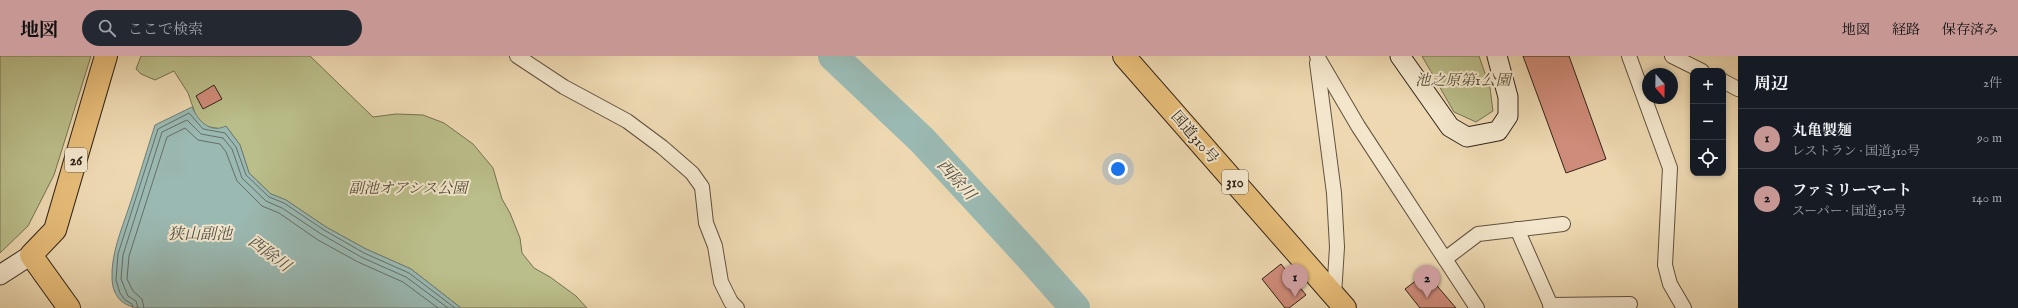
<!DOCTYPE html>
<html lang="ja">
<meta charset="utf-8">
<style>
:root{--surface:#171b24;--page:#242831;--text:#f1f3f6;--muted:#9ea1a6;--line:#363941;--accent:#c59692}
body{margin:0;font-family:"IM FELL English","Noto Serif JP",serif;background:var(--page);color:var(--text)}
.controls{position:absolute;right:12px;top:12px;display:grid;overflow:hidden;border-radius:8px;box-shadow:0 2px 6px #0003}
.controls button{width:36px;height:36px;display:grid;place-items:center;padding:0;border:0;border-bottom:1px solid var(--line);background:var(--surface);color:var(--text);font:20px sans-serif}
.compass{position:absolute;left:1642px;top:12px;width:36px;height:36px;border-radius:50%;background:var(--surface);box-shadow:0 2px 6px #0003;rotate:160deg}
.you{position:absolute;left:1118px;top:113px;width:14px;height:14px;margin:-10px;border:3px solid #fff;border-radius:50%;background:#1a73e8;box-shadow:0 0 0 6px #1a73e833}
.badge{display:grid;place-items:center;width:26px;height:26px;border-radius:50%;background:var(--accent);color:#111;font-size:13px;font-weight:700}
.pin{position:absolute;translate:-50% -33px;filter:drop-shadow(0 1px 2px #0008)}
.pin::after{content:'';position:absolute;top:21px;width:14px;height:12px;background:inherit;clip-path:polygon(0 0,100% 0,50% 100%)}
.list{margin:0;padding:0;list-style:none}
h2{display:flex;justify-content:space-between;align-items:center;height:52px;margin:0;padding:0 16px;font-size:17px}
h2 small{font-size:13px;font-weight:400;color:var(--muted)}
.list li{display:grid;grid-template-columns:26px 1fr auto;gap:12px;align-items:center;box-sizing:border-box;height:60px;padding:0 16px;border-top:1px solid var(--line)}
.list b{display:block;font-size:15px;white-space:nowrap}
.list p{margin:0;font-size:13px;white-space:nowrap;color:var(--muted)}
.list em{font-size:13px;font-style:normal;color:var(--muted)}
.icon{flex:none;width:22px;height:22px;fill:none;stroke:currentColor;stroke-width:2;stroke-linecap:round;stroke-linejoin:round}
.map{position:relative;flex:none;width:1738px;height:252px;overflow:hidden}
header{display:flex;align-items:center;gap:24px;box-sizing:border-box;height:56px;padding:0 20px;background:var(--accent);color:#111}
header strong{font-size:19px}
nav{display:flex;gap:22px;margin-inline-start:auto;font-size:14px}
.search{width:280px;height:36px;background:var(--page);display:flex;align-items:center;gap:10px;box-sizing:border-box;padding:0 14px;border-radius:22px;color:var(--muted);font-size:15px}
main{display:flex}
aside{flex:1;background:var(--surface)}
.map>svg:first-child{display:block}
</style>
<header>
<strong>地図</strong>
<div class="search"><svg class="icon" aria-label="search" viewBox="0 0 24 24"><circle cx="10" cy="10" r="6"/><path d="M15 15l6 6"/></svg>ここで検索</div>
<nav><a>地図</a><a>経路</a><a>保存済み</a></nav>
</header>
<main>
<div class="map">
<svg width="1738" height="252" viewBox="0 0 1738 252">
<rect width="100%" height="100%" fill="#edd8b1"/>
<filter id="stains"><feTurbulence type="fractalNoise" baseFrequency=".005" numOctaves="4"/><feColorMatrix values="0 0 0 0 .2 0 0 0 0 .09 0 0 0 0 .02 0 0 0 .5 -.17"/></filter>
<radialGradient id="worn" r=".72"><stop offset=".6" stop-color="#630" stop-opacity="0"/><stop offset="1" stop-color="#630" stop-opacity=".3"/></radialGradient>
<!-- green -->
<g fill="#babe8a" stroke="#767152">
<polygon points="0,0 91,0 54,119 28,170 0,197"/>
<polygon points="141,0 310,0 373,61 396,58 423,59 444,67 473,88 493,112 502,143 510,157 520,182 522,197 534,212 550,221 576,240 587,252 461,252 411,213 366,193 326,171 286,144 271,138 249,117 240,89 226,70 221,73 205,70 197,63 188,37 174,15 155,24 141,18 136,13"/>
<polygon points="1422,0 1479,0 1490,32 1493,55 1476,66 1454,56"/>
</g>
<!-- water -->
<path fill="#9ab9b2" stroke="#707d75" d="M192 51C198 64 209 78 226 70L240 89 249 117 271 138 286 144 326 171 366 193 411 213 461 252H141C123 251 113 241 112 223 111 198 121 175 129 151 138 124 146 97 155 69Z"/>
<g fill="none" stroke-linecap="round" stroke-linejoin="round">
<!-- shore -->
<g stroke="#666e66" stroke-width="1">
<polyline points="133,252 132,248 125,244 120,237 116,224 118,198 158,73 189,57 203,73 225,77 236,91 246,119 269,141 284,147 324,174 364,197 409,217 455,252"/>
<polyline points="138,252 136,245 128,240 121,223 123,199 162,76 187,64 201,78 223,82 232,93 242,122 266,145 282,152 321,178 361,201 406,221 448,252"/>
<polyline points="144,252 142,243 133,235 127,223 129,200 167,81 185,72 198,84 220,88 226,96 237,125 262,150 279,157 318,184 358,206 403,226 438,252"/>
</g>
<!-- river -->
<polyline stroke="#9ab9b2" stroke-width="30" points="833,0 922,84 1029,200 1075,252"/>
</g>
<!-- building -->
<g fill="#d08c7a" stroke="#312419">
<polygon points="1523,0 1569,0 1606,103 1566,117"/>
<polygon points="214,29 222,43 203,53 196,40"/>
<polygon points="1281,208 1306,239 1289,252 1285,252 1262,223"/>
<polygon points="1426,217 1456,252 1420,252 1405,233"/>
</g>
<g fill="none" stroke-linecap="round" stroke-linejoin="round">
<defs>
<g id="street">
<polyline points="517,0 564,31 627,65 662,91 692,117 702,131 706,167 715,190 721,226 731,246 737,252"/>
<polyline points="1317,0 1358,70 1477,252"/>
<polyline points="1629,0 1670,112 1665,209 1670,228 1684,252"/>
<polyline points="1672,0 1702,15"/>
<polyline points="1317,7 1334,137 1337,191 1334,239"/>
<polyline points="1723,25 1738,33"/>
<polyline points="1517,173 1552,252"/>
<polyline points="1445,203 1478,178 1563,168"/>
<polyline points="1550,249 1630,248"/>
</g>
<g id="secondary">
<polyline points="1400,0 1450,71 1467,81 1498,75 1508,60 1508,41 1497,0"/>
<polyline points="0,219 31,199"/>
</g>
<polyline id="primary" points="69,252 31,199 55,174 106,0"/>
<polyline id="highway" points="1124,0 1345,252"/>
</defs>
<!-- street casing -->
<use href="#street" stroke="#60513f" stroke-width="16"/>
<!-- secondary casing -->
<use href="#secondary" stroke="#312419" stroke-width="21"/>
<!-- primary casing -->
<use href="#primary" stroke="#312419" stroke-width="24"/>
<!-- highway casing -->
<use href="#highway" stroke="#312419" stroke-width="24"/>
<!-- street -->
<use href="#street" stroke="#f3e6cc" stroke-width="14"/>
<!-- secondary -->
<use href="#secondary" stroke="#f3e6cc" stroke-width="19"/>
<!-- primary -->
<use href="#primary" stroke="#e6bc78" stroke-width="22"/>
<!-- highway -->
<use href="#highway" stroke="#e6bc78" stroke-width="22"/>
</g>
<g text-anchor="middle" stroke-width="4" stroke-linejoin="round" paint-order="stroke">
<!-- shield labels -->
<g fill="#f3e6cc" stroke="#6b5e4f" stroke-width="1">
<rect x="65" y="92" width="22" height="24" rx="3"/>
<rect x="1222" y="114" width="26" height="24" rx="3"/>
</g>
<g font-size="14" font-weight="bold" fill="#312419">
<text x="76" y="109">26</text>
<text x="1235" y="131">310</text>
</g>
<!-- park labels -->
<g font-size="15" font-style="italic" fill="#534a35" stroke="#f3e6cc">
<text x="1463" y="29">池之原第1公園</text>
<text x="408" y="137">副池オアシス公園</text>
</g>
<!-- street labels -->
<g font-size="15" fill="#312419" stroke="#f3e6cc">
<text transform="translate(1195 81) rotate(49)" y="5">国道310号</text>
</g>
<!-- water labels -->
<g font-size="16" font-style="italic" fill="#505147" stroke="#f3e6cc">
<text transform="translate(957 123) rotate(48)" y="6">西除川</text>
<text x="200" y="183">狭山副池</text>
<text transform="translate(270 197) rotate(37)" y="6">西除川</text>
</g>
</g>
<rect width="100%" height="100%" filter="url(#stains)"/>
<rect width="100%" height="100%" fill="url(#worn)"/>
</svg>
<div class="controls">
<button>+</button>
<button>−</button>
<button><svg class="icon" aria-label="locate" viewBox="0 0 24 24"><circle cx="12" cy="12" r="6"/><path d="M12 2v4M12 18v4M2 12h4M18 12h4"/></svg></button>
</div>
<svg class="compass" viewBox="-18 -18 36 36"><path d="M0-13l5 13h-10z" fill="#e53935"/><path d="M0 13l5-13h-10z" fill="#9ea1a6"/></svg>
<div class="you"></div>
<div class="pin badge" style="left:1295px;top:241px">1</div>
<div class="pin badge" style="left:1427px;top:242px">2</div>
</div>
<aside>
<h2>周辺<small>2件</small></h2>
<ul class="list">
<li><span class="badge">1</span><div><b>丸亀製麺</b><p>レストラン · 国道310号</p></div><em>90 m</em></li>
<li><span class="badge">2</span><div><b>ファミリーマート</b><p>スーパー · 国道310号</p></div><em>140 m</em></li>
</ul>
</aside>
</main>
